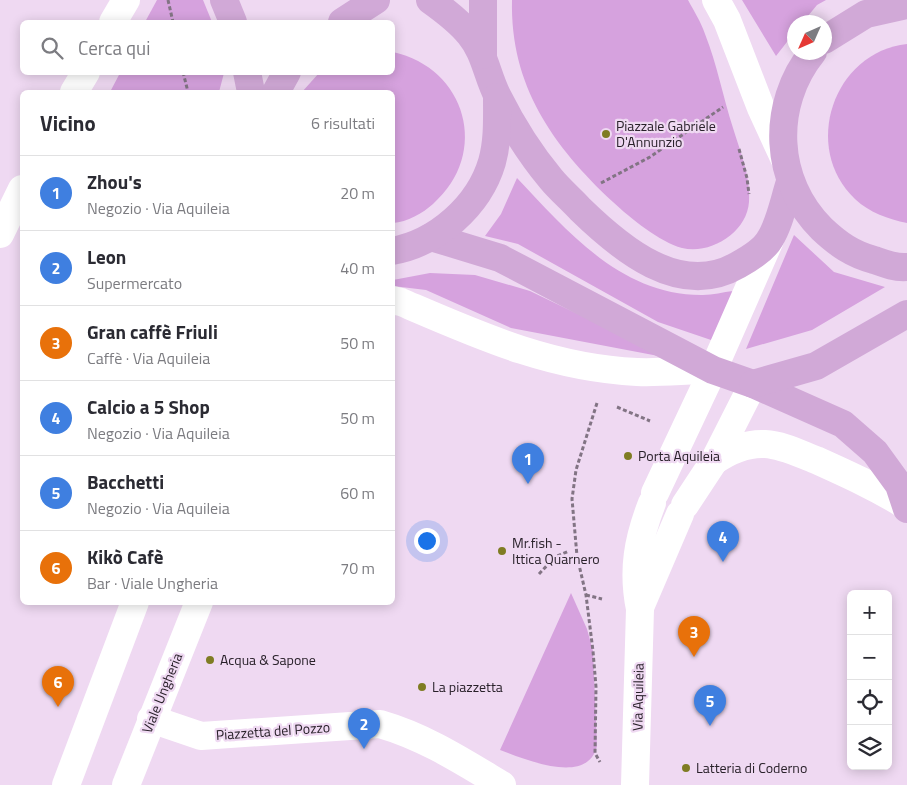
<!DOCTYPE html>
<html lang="it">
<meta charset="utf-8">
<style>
:root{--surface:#fff;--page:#f2f2f3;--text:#2b2b33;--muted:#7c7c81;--line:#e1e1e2;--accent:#2563eb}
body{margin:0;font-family:"Titillium Web",sans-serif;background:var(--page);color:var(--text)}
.controls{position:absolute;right:15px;bottom:15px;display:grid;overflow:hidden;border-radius:8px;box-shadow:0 2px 12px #0003}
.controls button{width:45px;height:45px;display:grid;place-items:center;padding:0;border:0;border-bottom:1px solid var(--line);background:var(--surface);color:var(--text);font:25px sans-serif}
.compass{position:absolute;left:787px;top:15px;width:45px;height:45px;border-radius:50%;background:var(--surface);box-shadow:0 2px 12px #0003;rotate:225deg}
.you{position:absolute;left:426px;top:540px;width:18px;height:18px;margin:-12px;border:4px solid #fff;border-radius:50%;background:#1a73e8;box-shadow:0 0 0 8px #1a73e833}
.badge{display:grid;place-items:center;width:32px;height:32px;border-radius:50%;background:var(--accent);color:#fff;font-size:16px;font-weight:700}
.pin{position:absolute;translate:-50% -41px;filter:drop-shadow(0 1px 2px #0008)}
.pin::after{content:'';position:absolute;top:26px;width:18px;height:15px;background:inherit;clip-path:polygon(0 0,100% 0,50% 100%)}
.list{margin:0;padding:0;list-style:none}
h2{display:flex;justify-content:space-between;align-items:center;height:65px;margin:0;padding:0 20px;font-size:21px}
h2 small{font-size:16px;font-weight:400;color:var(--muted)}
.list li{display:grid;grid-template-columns:32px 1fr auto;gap:15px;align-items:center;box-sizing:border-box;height:75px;padding:0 20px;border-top:1px solid var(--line)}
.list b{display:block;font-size:19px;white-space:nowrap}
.list p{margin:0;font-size:16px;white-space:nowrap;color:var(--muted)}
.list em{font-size:16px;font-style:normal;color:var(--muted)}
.icon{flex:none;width:28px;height:28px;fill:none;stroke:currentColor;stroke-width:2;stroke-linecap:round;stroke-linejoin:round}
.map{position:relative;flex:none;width:907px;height:785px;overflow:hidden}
.search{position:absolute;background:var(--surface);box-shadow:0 2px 12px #0003;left:20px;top:20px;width:375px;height:55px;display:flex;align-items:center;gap:12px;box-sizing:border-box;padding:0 18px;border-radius:8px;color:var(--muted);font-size:19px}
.panel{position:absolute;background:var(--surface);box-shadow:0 2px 12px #0003;left:20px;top:90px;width:375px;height:515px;border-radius:8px}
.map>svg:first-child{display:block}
</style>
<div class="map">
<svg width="907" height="785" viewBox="0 0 907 785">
<rect width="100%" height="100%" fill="#efd9f2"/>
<!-- green -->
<g fill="#d6a2de">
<polygon points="157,0 203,0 212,22 145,22"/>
<path d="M512 0H688C694 11 701 22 705 34 717 64 723 97 733 128 740 151 751 177 749 202 747 232 711 255 682 248 660 242 630 218 613 202 553 146 510 86 512 0Z"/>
<polygon points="742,0 826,0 817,5 803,22 794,22 794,33 776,56"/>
<path d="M907 44V223C888 219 870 213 855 199 801 148 833 52 907 44Z"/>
<path d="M393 52C466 68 491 153 433 204 423 213 407 222 393 223L392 92H302L319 73 392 72Z"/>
<polygon points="120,73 120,72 224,73 219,92 110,92"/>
<path d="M517 178C568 232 622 296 703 295 713 295 723 292 733 291L714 341 658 322 518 244 485 236 501 214Z"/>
<polygon points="794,235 834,272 885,287 812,330 746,349"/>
<polygon points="430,273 475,275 530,291 669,358 511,328 426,290 393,286 393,280"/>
<path d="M571 593 587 629 593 651 597 746C588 785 529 761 500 750Z"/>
</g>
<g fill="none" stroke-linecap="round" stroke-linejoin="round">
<!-- path -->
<g stroke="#827484" stroke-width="3" stroke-dasharray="4 2.5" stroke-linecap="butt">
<polyline points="168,0 173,22"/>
<polyline points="183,72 188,92"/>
<polyline points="739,149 747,178 749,194"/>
<polyline points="601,183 650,157 723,107"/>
<polyline points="597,403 576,470 572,499 577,556 586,595 593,651 596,687 595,753 600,762"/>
<polyline points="617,407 650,421"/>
<polyline points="539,574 555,557 569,551"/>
<polyline points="586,595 602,599"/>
</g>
<!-- street -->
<g stroke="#fff" stroke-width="28">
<polyline points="113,22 126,0"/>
<polyline points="74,92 86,72"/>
<polyline points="0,234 22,189"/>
<path d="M714 461C730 450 746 443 765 444 783 445 800 454 816 460 847 474 876 487 905 505"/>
<polyline points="655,493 713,370 770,240"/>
<polyline points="685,505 714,461 753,384"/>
<polyline points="641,605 680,514"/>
<path d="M151 719 201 736 380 724C425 737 462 761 502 785"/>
<path d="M635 785 640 609C632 570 638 539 652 503"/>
</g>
<!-- secondary -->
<g stroke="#fff" stroke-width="28">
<polyline points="716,0 727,20 761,108 784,158"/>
<path d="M392 300 401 302C478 335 550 368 637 372 662 373 688 370 713 370"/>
<polyline points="66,785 135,602"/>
<polyline points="126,785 199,602"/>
</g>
<!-- primary -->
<g stroke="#d1a9d7" stroke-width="28">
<polyline points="224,0 233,22"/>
<path d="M430 0C444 10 460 22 470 35 485 53 487 76 498 97 512 125 531 155 551 179 560 190 571 199 580 209 620 248 680 299 738 265 749 259 764 250 770 239 780 223 784 200 790 182"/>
<polyline points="483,0 483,55"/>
<polyline points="342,22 376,0"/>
<polyline points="824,40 866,14 907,5"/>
<path d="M813 52C770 105 774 182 822 229 838 244 852 254 874 260 885 264 895 268 907 267"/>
<polyline points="247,72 251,92"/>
<polyline points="276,92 287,72"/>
<polyline points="431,237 500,258 713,370 753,384 843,424 875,452 899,485 907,509"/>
<path d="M392 251C437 243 479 206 492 162 498 141 497 119 497 97"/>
<polyline points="753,384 816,366 907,314"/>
</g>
</g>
<!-- markers -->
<g fill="#7f7c23" stroke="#efd9f2" stroke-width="2">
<circle cx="606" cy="134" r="5"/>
<circle cx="628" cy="456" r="5"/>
<circle cx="502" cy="551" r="5"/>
<circle cx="210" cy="660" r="5"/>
<circle cx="422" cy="687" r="5"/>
<circle cx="686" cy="768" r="5"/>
</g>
<g text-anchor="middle" stroke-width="4.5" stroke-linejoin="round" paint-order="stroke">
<!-- poi labels -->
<g font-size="14" fill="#29212a" stroke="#efd9f2" text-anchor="start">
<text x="616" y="131">Piazzale Gabriele<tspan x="616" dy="16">D'Annunzio</tspan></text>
<text x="638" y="461">Porta Aquileia</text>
<text x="512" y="548">Mr.fish -<tspan x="512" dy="16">Ittica Quarnero</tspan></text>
<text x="220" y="665">Acqua &amp; Sapone</text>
<text x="432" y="692">La piazzetta</text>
<text x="696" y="773">Latteria di Coderno</text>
</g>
<!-- street labels -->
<g font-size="14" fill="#29212a" stroke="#efd9f2">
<text transform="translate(162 693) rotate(-68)" y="5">Viale Ungheria</text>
<text transform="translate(638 697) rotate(-89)" y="5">Via Aquileia</text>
<text transform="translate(273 731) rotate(-4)" y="5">Piazzetta del Pozzo</text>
</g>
</g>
</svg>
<div class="controls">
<button>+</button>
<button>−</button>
<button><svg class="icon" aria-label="locate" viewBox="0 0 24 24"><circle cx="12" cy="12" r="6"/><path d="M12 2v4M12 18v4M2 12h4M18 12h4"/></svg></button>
<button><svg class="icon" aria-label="layers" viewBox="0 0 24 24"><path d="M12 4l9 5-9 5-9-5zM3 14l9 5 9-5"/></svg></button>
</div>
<svg class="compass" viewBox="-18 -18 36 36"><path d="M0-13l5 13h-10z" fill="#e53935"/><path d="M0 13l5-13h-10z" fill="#7c7c81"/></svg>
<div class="you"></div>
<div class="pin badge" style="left:528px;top:484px;background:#3f7fe0">1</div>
<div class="pin badge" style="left:364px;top:749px;background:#3f7fe0">2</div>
<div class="pin badge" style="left:694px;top:657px;background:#e8710a">3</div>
<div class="pin badge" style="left:723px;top:562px;background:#3f7fe0">4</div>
<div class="pin badge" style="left:710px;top:726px;background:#3f7fe0">5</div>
<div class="pin badge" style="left:58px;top:707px;background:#e8710a">6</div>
<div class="search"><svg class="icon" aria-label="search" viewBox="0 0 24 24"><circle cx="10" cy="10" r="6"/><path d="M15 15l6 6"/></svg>Cerca qui</div>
<section class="panel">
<h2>Vicino<small>6 risultati</small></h2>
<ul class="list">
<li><span class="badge" style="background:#3f7fe0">1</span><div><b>Zhou's</b><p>Negozio · Via Aquileia</p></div><em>20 m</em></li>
<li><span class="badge" style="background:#3f7fe0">2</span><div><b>Leon</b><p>Supermercato</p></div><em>40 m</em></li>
<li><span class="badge" style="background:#e8710a">3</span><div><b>Gran caffè Friuli</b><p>Caffè · Via Aquileia</p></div><em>50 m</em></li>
<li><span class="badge" style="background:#3f7fe0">4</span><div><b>Calcio a 5 Shop</b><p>Negozio · Via Aquileia</p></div><em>50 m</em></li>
<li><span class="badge" style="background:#3f7fe0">5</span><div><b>Bacchetti</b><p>Negozio · Via Aquileia</p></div><em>60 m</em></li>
<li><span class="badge" style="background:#e8710a">6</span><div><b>Kikò Cafè</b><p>Bar · Viale Ungheria</p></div><em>70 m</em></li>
</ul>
</section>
</div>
